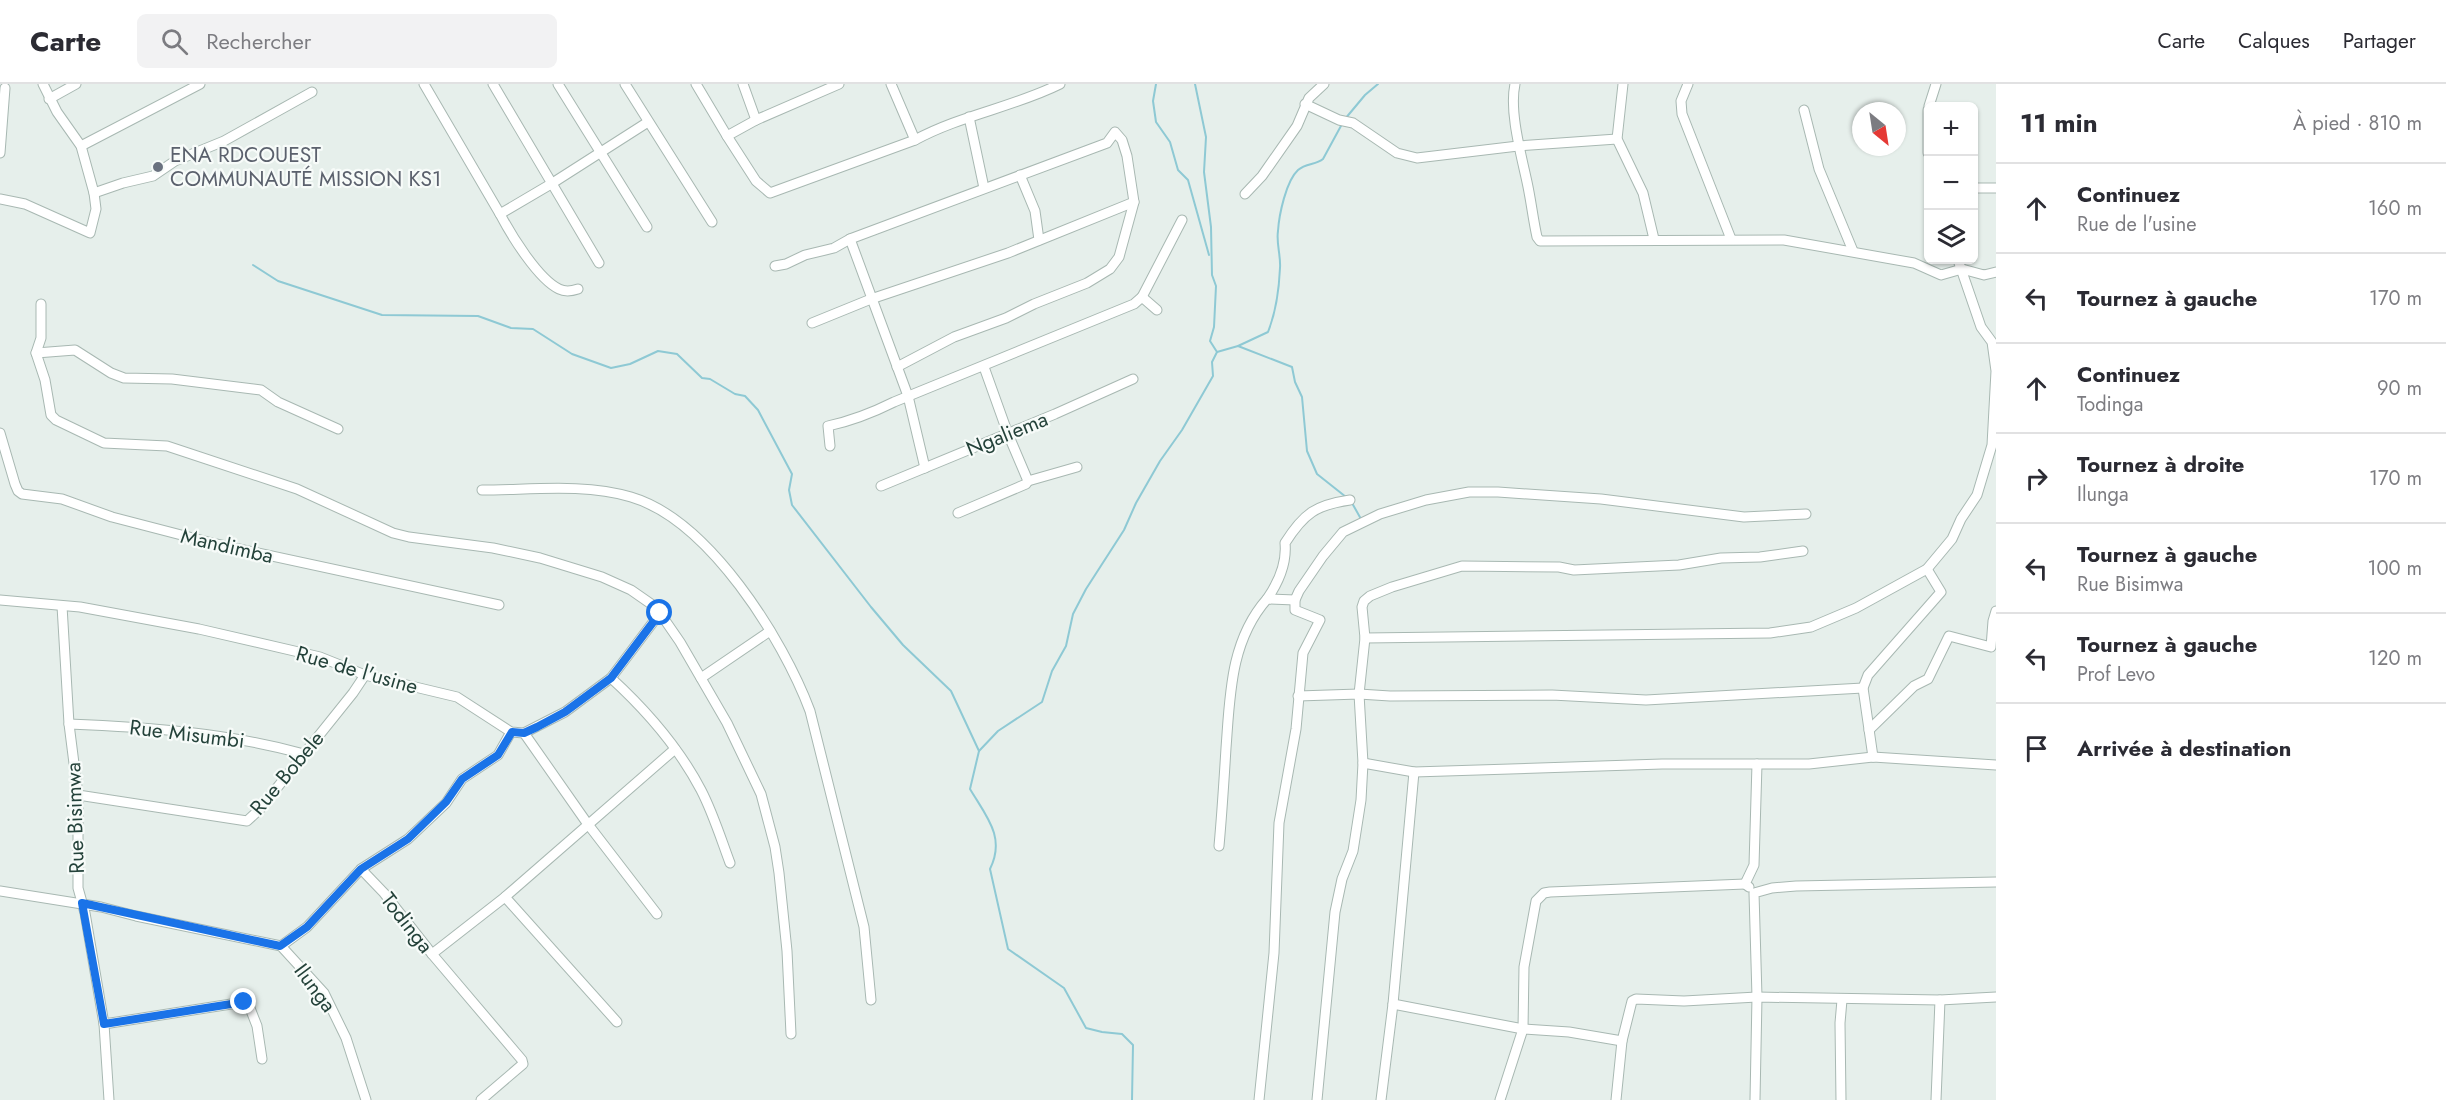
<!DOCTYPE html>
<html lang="fr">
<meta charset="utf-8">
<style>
:root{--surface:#fff;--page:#f2f2f3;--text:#2b2b33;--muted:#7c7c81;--line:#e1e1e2}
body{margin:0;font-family:Jost,sans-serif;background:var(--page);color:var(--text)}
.controls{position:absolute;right:18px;top:18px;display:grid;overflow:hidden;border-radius:9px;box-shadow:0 2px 4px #0004}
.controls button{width:54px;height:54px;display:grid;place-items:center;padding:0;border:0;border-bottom:2px solid var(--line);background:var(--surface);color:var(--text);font:30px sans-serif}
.compass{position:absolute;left:1852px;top:18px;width:54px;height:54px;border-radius:50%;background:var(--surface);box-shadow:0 2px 4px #0004;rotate:150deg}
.stop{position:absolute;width:18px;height:18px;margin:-14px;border:4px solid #1a73e8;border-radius:50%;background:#fff}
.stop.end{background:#1a73e8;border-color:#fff;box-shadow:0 2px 6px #0008}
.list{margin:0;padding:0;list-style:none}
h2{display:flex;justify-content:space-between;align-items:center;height:78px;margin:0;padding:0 24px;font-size:26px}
h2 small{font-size:20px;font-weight:400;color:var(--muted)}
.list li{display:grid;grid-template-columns:39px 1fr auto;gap:18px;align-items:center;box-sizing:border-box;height:90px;padding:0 24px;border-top:2px solid var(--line)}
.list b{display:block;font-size:22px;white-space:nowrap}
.list p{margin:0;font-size:20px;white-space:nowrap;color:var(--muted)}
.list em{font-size:20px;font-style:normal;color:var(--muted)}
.icon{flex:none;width:33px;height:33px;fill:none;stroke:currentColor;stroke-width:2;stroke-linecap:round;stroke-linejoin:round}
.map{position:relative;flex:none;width:1996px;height:1016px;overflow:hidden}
header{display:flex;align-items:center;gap:36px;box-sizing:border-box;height:84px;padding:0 30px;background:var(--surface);border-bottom:2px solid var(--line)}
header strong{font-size:28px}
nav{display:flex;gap:33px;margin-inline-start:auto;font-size:21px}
.search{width:420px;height:54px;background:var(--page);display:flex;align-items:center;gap:15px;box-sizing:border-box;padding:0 21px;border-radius:9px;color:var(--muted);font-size:22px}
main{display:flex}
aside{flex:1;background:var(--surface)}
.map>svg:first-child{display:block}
</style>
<header>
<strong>Carte</strong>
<div class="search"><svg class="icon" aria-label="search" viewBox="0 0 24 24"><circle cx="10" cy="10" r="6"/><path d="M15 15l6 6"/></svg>Rechercher</div>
<nav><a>Carte</a><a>Calques</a><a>Partager</a></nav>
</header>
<main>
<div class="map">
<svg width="1996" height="1016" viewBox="0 0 1996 1016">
<rect width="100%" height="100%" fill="#e6efeb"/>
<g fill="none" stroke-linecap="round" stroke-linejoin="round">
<!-- stream -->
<g stroke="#8ec9d4" stroke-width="2">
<polyline points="1156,0 1153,17 1156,38 1170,58 1178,86 1188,96 1209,171"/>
<polyline points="1195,0 1206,53 1204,88 1211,143 1212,191 1216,202 1214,243 1210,257 1217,268"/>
<polyline points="1345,35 1365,11 1378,0"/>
<polyline points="253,181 278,197 382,231 478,232 511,244 533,245 572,270 611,284 630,280 658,267 677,270 702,294 710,295 735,310 745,312 758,326 792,390 789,406 792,421 871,523 903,561 951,607 979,667"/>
<polyline points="1238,262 1292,283 1295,298 1302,313 1307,367 1317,390 1346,413"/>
<path d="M1217 268 1238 262 1268 248C1276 228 1279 206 1280 184 1281 172 1276 159 1278 147 1279 131 1286 97 1298 86 1306 79 1316 81 1323 75L1342 40"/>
<polyline points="1352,419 1361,435"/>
<path d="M1132 1016 1133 961 1122 950 1102 948 1086 944 1064 904 1008 865 990 785C1006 753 986 732 970 705L979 667 998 647 1042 618 1052 587 1066 562 1073 530 1086 505 1124 446 1136 419 1160 377 1182 346 1213 292 1212 278 1217 268"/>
</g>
<defs>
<g id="street">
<polyline points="424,0 500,130 551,100 648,38"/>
<polyline points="493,0 599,179"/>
<polyline points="558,0 647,143"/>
<polyline points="625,0 712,138"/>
<polyline points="696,0 727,52 756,36"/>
<polyline points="743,0 756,36 839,0"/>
<path d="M891 0 915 56C961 31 1014 23 1060 0"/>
<path d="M1515 0C1509 27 1521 70 1527 98 1531 116 1533 135 1537 153L1540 157 1784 156 1914 179 1941 191 1962 185 1984 191 1996 188"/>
<polyline points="1623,0 1617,55 1643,109 1654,155"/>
<polyline points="1688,0 1681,17 1682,30 1731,155"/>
<polyline points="49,15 76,0"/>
<polyline points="1305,20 1339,36 1353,39 1397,69 1417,74 1518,62 1617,55"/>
<polyline points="1929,22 1936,0"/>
<polyline points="1804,26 1819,85 1853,167"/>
<polyline points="1928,26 1928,69"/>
<polyline points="969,33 984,104"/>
<polyline points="727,52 756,97 770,109 915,56"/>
<polyline points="81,62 200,0"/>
<polyline points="0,69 5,4"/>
<polyline points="1020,91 1035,127 1039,156"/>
<polyline points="1974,104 1996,104"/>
<polyline points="94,109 123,99 153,92 175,77 224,57 312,8"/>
<polyline points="1245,110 1262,92 1297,42 1309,14 1324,0"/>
<polyline points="0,115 25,120 90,149 96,125 94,109 81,62 57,28 43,0"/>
<path d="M500 130C511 151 538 195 559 205 565 208 572 207 578 205"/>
<polyline points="850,155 908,312 925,384"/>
<polyline points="775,182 786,180 805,171 834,164 850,155 1107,59 1115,48 1122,56 1127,72 1134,118 1119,173 1110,185 1087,199 1034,220 1006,234 954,253 897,283"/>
<polyline points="1142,213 1182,136"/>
<polyline points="41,220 41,254 36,269 45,296 51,331 56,336 104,359 167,362 297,405 393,449 409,453 493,464 540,474 602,493 631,506 654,522 660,529 680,558 727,639 761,710 775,763 779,789 787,867 791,950"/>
<polyline points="812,239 871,215 1008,169 1134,118"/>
<polyline points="36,269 75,266 111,289 124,294 172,295 261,306 278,318 338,345"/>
<polyline points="0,349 15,400 18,407 22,410 62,415 112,433 216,460 499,521"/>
<path d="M830 362 828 342C851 337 874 328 894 318L1134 220 1142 213 1157 226"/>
<polyline points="1028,397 1077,383"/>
<polyline points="881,402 1055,330 1133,295"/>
<path d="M482 406C530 406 584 399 631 413 709 436 783 555 810 627L864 843 871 916"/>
<polyline points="958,429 1026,400 1028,397 1008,350 984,283"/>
<path d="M1267 515C1278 499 1287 479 1285 459 1304 429 1316 421 1350 416"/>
<polyline points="0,516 80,523 199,545 320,573 365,591 457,613 511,648 524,649 565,628 611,594 660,529"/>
<polyline points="62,522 69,640 78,711 78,804 85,829 104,940 109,1016"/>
<polyline points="1365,554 1770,549 1811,543 1856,524 1927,485 1952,455 1961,435 1977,411 1992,361 1996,287 1992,258 1981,243 1958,176"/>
<path d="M611 594C646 626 679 664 701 706 713 729 721 755 730 779"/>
<polyline points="701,594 770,547"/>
<polyline points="1298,612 1359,610 1390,612 1552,611 1646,616 1863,604"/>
<path d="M69 640C148 643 228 649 304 670"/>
<polyline points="1869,646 1914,602 1928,595 1949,552 1991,563 1993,537 1996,527"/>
<polyline points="524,649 587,739 657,830"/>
<polyline points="1873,673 1863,604 1868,591 1941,508 1927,485"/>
<polyline points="1363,679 1414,688 1662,680 1809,680 1873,673 1996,681"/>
<polyline points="78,711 247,737 260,725 353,609 365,591"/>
<path d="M1219 762C1222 729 1224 697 1226 664 1230 612 1230 557 1267 515L1295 516"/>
<polyline points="361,785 408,755 446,719 462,695 498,671 511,648"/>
<polyline points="1749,803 1745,800 1754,781 1757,680"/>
<polyline points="0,807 101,823 136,832 281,862 324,909 346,954 366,1016"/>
<polyline points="505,813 617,938"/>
<polyline points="281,862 307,843 361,785 384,809 432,870 522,976 523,980 481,1016"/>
<polyline points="432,870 505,813 675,665"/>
<polyline points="1393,920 1523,945 1524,883 1536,817 1544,809 1550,808 1745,800"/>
<polyline points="104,940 244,918 248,919 257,942 262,975"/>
<polyline points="1259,1016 1274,869 1279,739 1296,645 1303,569 1320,536 1295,526 1295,516 1299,507 1323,472 1343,448 1380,430 1426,416 1469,408 1498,408 1601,415 1744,433 1806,430"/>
<polyline points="1317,1016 1335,828 1342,795 1353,767 1361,716 1363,679 1359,610 1365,554 1362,523 1364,517 1370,512 1392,503 1462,482 1559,483 1574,486 1679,481 1721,474 1760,473 1803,467"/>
<polyline points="1381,1016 1393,920 1414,688"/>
<polyline points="1500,1016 1523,945 1569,948 1622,957"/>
<polyline points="1616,1016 1622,957 1632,917 1636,915 1684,917 1757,913 1940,916 1996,913"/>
<polyline points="1755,1016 1757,913 1754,809 1772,804 1796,802 1996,798"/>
<polyline points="1841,1016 1840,939 1842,916"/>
<polyline points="1936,1016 1940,916"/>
</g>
</defs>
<!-- street casing -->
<use href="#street" stroke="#a8b8b2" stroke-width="11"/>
<!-- street -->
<use href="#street" stroke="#fff" stroke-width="9"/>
</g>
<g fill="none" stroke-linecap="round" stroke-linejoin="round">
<!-- route -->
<polyline stroke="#1a73e8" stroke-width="8" points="244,918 104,940 82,819 280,862 307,843 361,785 408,755 446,718 462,695 498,671 512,648 524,649 537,643 565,628 611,594 660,529"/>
</g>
<!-- markers -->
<circle fill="#6b7280" stroke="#f7fbf9" stroke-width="2" cx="158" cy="83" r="6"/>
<g text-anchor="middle" stroke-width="4.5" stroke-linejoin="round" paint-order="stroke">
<!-- worship labels -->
<g font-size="21" fill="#5b616d" stroke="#f7fbf9" text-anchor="start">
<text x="170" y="78">ENA RDCOUEST<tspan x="170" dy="24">COMMUNAUTÉ MISSION KS1</tspan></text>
</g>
<!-- street labels -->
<g font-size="21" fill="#24423a" stroke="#f7fbf9">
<text transform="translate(1007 350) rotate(-22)" y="7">Ngaliema</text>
<text transform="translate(227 462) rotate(13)" y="7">Mandimba</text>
<text transform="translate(357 586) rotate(16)" y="7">Rue de l'usine</text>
<text transform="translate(187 650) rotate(7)" y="7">Rue Misumbi</text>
<text transform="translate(287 689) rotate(-50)" y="7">Rue Bobele</text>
<text transform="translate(75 734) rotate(-92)" y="7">Rue Bisimwa</text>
<text transform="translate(407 839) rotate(52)" y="7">Todinga</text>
<text transform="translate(315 904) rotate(53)" y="7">Ilunga</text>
</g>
</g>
</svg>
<div class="controls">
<button>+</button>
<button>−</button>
<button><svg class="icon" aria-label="layers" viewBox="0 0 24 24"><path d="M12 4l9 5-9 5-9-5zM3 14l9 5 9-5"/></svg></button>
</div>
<svg class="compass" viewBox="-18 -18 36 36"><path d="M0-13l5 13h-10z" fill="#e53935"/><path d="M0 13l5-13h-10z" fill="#7c7c81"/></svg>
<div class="stop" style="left:660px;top:529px"></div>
<div class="stop end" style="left:244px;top:918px"></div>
</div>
<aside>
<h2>11 min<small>À pied · 810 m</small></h2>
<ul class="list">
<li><svg class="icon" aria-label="ahead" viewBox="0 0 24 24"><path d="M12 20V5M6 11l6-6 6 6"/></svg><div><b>Continuez</b><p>Rue de l'usine</p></div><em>160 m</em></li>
<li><svg class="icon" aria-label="left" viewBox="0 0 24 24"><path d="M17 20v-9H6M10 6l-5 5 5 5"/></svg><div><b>Tournez à gauche</b></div><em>170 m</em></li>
<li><svg class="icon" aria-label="ahead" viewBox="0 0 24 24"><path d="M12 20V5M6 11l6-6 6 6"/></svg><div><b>Continuez</b><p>Todinga</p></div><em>90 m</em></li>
<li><svg class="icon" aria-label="right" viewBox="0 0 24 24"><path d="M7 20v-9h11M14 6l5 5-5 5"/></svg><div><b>Tournez à droite</b><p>Ilunga</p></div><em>170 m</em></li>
<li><svg class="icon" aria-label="left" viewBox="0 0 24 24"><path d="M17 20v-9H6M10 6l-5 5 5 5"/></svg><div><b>Tournez à gauche</b><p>Rue Bisimwa</p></div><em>100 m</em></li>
<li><svg class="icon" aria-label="left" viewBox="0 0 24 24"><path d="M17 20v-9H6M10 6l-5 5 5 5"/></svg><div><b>Tournez à gauche</b><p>Prof Levo</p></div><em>120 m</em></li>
<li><svg class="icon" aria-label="arrive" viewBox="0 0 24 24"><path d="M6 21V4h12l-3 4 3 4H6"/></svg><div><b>Arrivée à destination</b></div></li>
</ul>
</aside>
</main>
